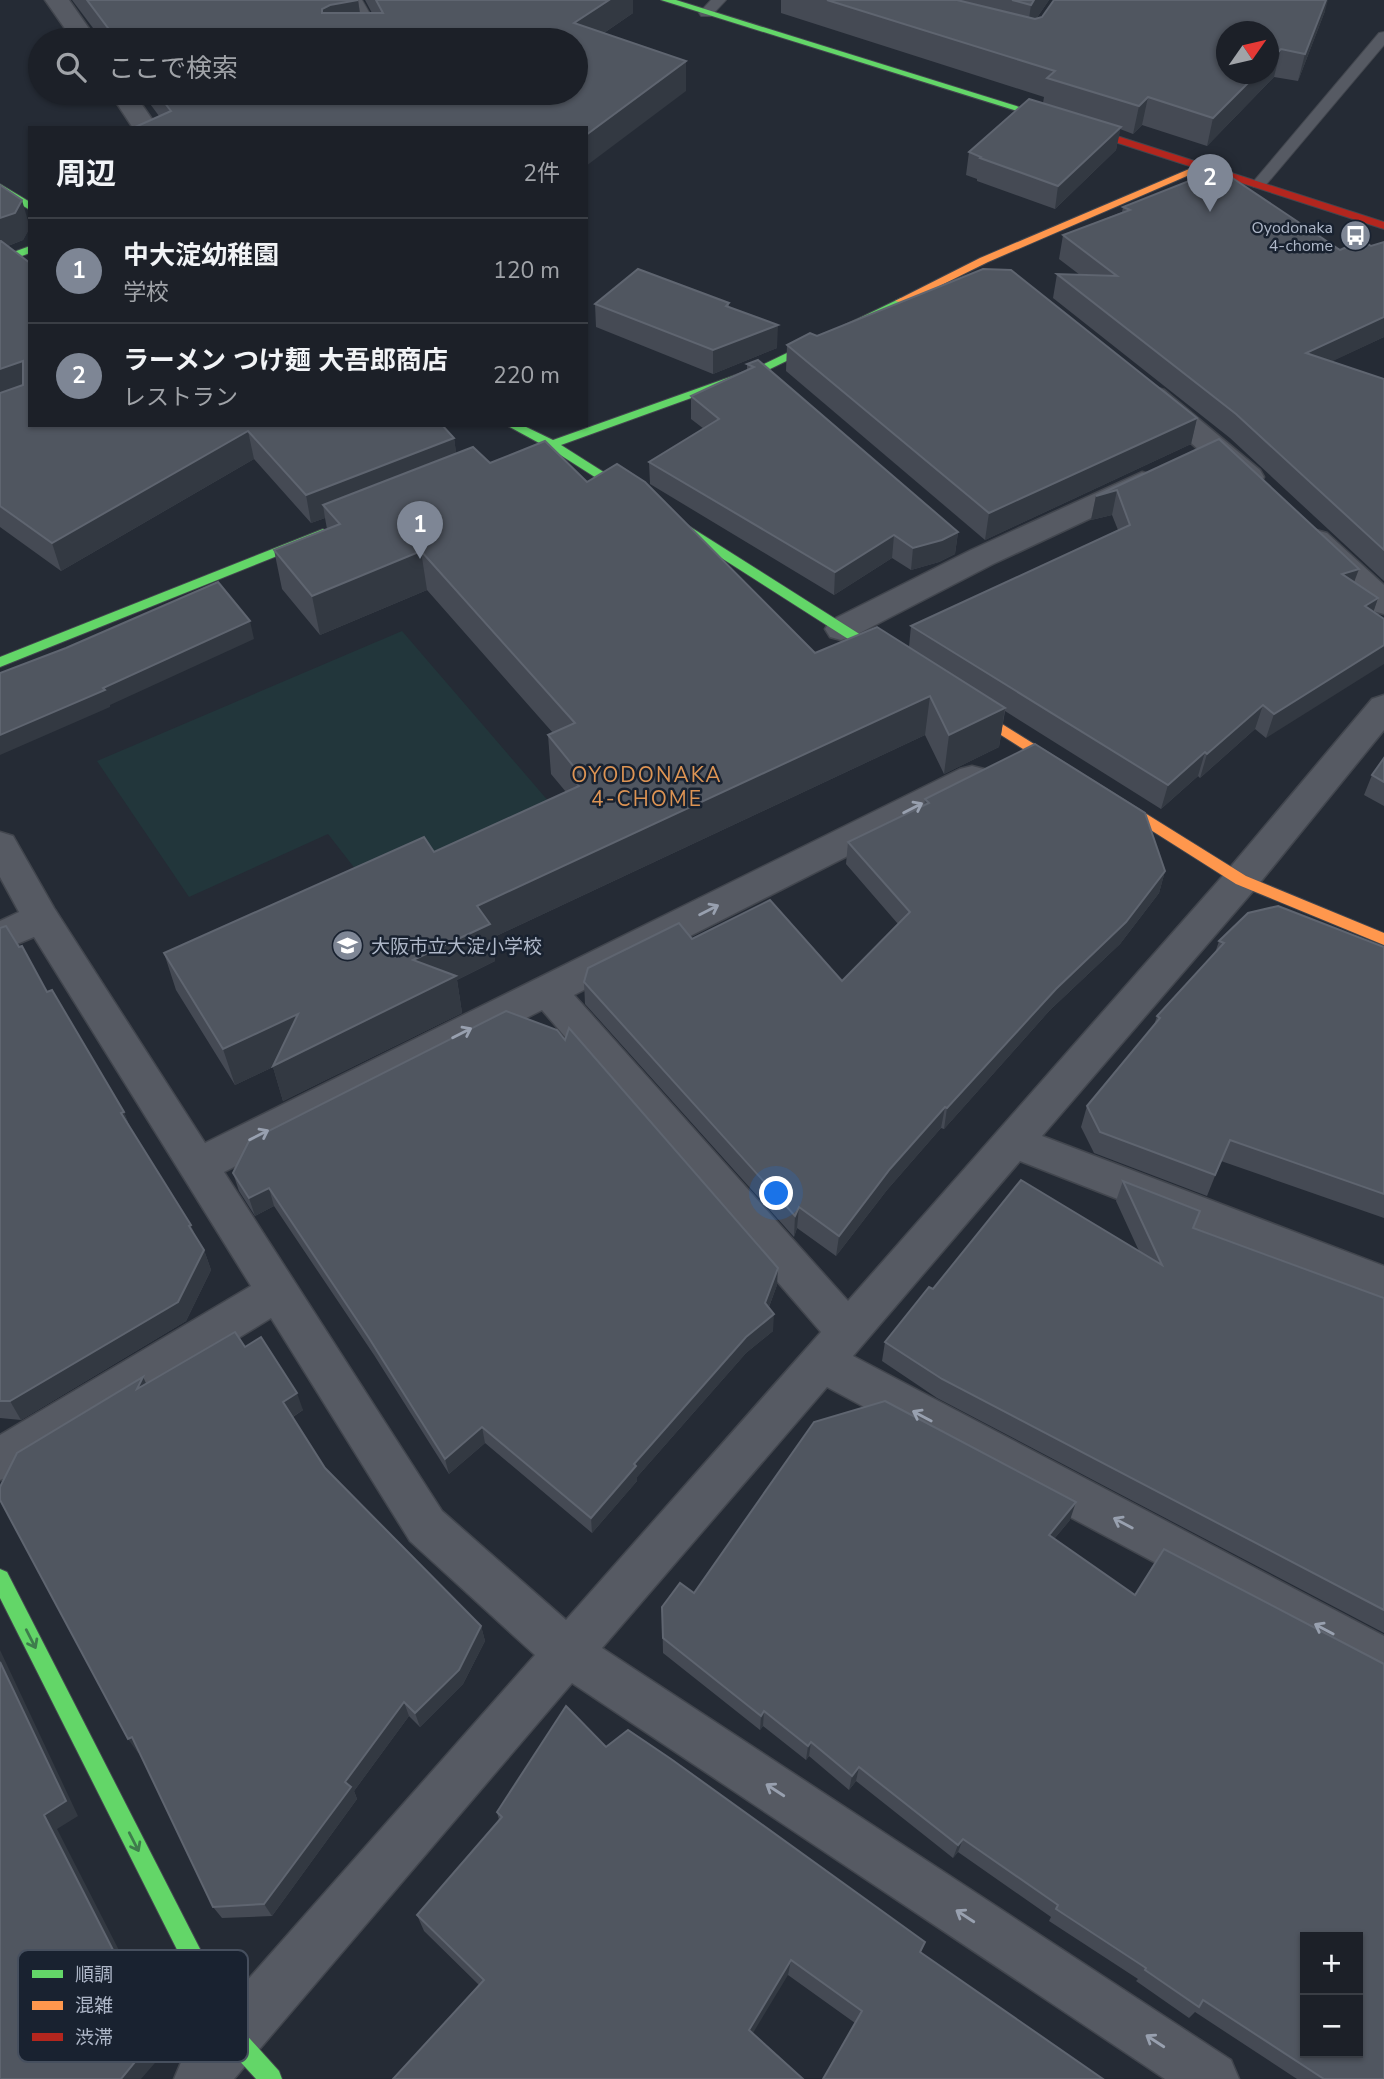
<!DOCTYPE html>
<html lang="ja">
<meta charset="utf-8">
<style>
:root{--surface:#1c2028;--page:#292d34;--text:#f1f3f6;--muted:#a0a3a8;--line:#3a3e45;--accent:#7e8695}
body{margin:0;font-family:"Nunito Sans","Noto Sans JP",sans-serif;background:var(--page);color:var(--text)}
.controls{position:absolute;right:21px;bottom:21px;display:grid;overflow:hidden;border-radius:0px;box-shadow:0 2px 5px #0004}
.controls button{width:63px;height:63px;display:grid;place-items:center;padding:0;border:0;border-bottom:2px solid var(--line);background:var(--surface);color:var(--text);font:35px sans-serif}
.compass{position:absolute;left:1216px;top:21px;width:63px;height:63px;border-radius:50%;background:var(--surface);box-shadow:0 2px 5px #0004;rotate:56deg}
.you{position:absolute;left:777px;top:1194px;width:24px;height:24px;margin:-18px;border:5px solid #fff;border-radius:50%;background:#1a73e8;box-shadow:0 0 0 10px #1a73e833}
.badge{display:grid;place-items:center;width:46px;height:46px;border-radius:50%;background:var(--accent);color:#fff;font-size:23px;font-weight:700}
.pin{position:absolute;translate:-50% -58px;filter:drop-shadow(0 2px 4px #0008)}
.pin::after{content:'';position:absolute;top:37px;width:24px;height:21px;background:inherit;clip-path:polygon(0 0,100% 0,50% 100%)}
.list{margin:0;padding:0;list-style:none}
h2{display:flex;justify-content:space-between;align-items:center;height:91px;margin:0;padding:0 28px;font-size:30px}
h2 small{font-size:23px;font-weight:400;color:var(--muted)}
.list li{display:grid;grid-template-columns:46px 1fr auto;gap:21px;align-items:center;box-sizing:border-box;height:105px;padding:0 28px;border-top:2px solid var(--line)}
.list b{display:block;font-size:26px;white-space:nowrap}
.list p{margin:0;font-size:23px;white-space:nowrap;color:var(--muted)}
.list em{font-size:23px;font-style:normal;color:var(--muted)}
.icon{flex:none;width:38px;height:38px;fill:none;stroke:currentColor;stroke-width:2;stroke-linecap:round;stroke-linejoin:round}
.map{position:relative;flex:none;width:1384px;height:2079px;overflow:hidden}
.search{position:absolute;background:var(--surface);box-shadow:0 2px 5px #0004;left:28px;top:28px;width:560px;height:77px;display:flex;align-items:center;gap:18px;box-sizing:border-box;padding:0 24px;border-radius:38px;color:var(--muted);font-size:26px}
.panel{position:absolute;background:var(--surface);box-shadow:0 2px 5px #0004;left:28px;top:126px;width:560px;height:301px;border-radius:0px}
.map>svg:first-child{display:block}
</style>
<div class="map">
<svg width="1384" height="2079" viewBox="0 0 1384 2079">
<rect width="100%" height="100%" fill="#252b35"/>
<!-- green -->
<polygon fill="#22363b" points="402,631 550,803 370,888 328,834 189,897 97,761"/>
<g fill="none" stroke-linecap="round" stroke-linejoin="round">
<defs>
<g id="lane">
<polygon points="348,0 362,0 385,40 371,40"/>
<polygon points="711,0 726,0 711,16 701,16 699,13"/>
<polygon points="1384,32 1384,45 1264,187 1254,187 1251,184 1254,181 1379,33"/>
</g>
<g id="street">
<polygon points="45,0 69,0 97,40 73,40"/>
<polygon points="110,93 134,93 158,128 133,128"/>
<polygon points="1154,387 1164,390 1260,470 1264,477 1260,484 1249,486 1238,484 1144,402 1139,396 1144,390"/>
<polygon points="1142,472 1153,475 1157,482 1153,489 993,564 852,637 841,640 830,637 825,629 830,621 971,550"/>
<polygon points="1316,530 1327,533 1384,585 1384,614 1373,611 1305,547 1300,540 1305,533"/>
<path d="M1384 695V730L1254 890 1042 1136 1384 1266V1303L1020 1161 853 1356 1384 1636V1685L827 1387 602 1648 1231 2060 1239 2079H1165L572 1683 234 2079H174L182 2060 214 2018 535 1655 410 1541 271 1318 16 1474 0 1480V1435L251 1286 34 937 0 951V921L19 912 0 877V832L13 836 54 908 205 1143 960 769 972 766 984 769 989 778 984 787 574 995 848 1301 1228 870 1372 699ZM542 1010 821 1332 566 1620 442 1511 224 1172Z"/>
</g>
<g id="fast">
<polygon points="661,0 676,0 1090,129 1081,131"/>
<polygon points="0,184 30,202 30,210 0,192"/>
<polygon points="30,246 30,253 0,264 0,257"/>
<polygon points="901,298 907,301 905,303 766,371 561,445 902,661 904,664 902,667 892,667 551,449 499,467 493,463 541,444 506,425 522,425 553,440 758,367"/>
<polygon points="323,529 329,533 327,536 0,667 0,657"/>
<polygon points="0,1569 7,1572 241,2029 279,2071 282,2079 256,2079 225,2045 0,1598"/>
</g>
<g id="slow">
<polygon points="1201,164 1210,166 988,262 905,303 895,301 980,258"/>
<polygon points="957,696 1246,876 1384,933 1384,945 1236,884 952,704 950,701"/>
</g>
<polygon id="jam" points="1081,127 1089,127 1384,222 1384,229 1081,131"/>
</defs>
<!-- lane casing -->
<use href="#lane" stroke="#42464e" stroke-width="2"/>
<!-- street casing -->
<use href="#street" stroke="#42464e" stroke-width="3"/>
<!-- fast casing -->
<use href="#fast" stroke="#42464e" stroke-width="2"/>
<!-- slow casing -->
<use href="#slow" stroke="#42464e" stroke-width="2"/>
<!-- jam casing -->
<use href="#jam" stroke="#42464e" stroke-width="2"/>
<!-- lane -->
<use href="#lane" fill="#565a63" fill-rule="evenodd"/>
<!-- street -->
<use href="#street" fill="#565a63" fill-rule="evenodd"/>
<!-- fast -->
<use href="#fast" fill="#63d668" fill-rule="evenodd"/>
<!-- slow -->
<use href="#slow" fill="#ff974d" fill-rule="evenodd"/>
<!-- jam -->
<use href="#jam" fill="#b3261e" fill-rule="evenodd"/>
</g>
<!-- wall -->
<g fill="#454a54">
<polygon points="72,0 358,0 360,13 372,13 365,0 633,0 633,13 604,33 686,91 159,116 142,93 576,93 576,40 102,40"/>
<polygon points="781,0 1049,0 1036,19 1325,11 1298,81 1274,77 1207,146 1142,125 1133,134 1120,129 1116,150 1055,209 977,181 977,179 966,175 969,152 1043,103 1044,97 781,13"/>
<polygon points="0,185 30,227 23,240 8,246 30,425 454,438 456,453 490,463 587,482 815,653 909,647 911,626 1118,530 1112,515 1091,520 1096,496 1219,439 1354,582 1378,598 1373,612 1266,738 1255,729 1200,778 1198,776 1161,809 1005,711 999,747 944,774 925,735 492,938 495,961 457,980 462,1013 283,1101 273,1067 235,1085 176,990 164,953 434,852 566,792 551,774 548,735 553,733 427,590 320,635 282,589 274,550 327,529 325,518 311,523 254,459 61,571 0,527"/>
<polygon points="1123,207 1340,250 1371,246 1384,242 1384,337 1332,361 1384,379 1384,581 1230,438 1053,298 1057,274 1080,275 1059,259 1063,235 1122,212"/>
<polygon points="729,303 729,307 777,348 713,374 596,327 595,304"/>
<polygon points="817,336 1197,418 1191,444 985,540 786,371 787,345"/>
<polygon points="758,360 958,532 955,554 939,562 911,570 892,558 834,595 650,484 649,462 704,429 691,419 691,396 747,370 747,364"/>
<polygon points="1384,758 1384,806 1364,795 1372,775"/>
<polygon points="925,799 1165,871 1159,893 1120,944 1050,1010 944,1129 941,1128 887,1190 836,1256 797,1228 794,1237 585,1004 584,982 692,939 842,981 898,924 846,864 848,842 924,806"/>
<polygon points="0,928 47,992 124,1112 130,1128 204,1250 211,1270 186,1321 21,1420 0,1418"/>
<polygon points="1219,941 1384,947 1384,1218 1221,1161 1207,1196 1094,1153 1081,1127 1087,1106 1154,1025 1157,1016 1215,953"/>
<polygon points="565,1040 777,1285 769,1307 773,1331 746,1353 637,1477 637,1481 592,1533 485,1443 449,1474 374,1355 274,1206 255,1216 239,1191 233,1173"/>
<polygon points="1123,1181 1193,1228 1384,1298 1384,1633 937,1398 882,1361 885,1342 933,1289 1139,1251 1116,1201"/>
<polygon points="245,1347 303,1410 293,1417 325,1468 481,1626 485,1641 463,1684 420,1727 409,1716 354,1791 357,1799 272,1916 222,1918 213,1907 139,1752 138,1753 143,1377 146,1384"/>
<polygon points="1070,1520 1054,1539 1384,2079 1297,2079 1195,2012 1189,2018 1136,1981 1138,1979 1049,1921 1051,1917 958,1852 953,1858 856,1781 849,1790 809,1756 806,1760 763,1726 760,1730 663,1653 662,1607 694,1593"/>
<polygon points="606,1747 925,1942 921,1952 855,2023 788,1975 479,1985 424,1931 417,1915 499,1820 497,1812"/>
</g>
<!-- shaded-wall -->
<g fill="#333942">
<polygon points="358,0 362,29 322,13 322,9 330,5"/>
<polygon points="609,0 633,0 633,13 576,52 574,23"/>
<polygon points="1034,0 1049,0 1027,32 1031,5"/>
<polygon points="1324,0 1328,0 1325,11 1298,81 1305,54"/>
<polygon points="1281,49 1274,77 1207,146 1213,118 1257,74 1269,74 1269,62"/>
<polygon points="686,61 686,91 586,166 586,135"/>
<polygon points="1148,97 1142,125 1133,134 1139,106"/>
<polygon points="1121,127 1116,150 1055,209 1058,186"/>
<polygon points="22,200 30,228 23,240 0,249 0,218"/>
<polygon points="1384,317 1384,337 1299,377 1306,353"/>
<polygon points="778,325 777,348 713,374 713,350"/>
<polygon points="23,361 30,383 0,400 0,369"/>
<polygon points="1197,418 1191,444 985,540 989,513"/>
<polygon points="248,431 254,459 61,571 52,543"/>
<polygon points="454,438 458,466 323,505 325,518 311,523 306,495"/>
<polygon points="1117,490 1112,515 1091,520 1096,496"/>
<polygon points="958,532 955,554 939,562 911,570 913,548"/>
<polygon points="894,535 892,558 834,595 835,572"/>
<polygon points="421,551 427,590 320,635 312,596"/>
<polygon points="1359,569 1350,593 1342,574"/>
<polygon points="1378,598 1370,622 1365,606"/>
<polygon points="250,621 254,639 110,705 110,707 0,755 0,735"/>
<polygon points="1384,645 1384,664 1266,738 1274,714"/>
<polygon points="930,696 925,735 492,938 495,961 457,980 462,1013 283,1101 273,1067 235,1085 223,1049 413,960 477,906"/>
<polygon points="1263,705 1255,729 1200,778 1207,754"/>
<polygon points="1005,708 999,747 944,774 949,735"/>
<polygon points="1205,752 1198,776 1161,809 1168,785"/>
<polygon points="1165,871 1159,893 1120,944 1050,1010 944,1129 947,1108 1056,989"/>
<polygon points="945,1107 941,1128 887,1190 836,1256 839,1236 890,1169"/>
<polygon points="124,1112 132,1132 121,1113"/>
<polygon points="269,1188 274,1206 255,1216 249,1198"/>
<polygon points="799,1207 797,1228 794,1237 795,1216"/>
<polygon points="191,1225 199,1244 189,1226"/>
<polygon points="204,1250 211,1270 186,1321 21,1420 10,1401"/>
<polygon points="778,1268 777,1285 764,1320 765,1303"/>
<polygon points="774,1314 773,1331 746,1353 637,1477 637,1481 592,1533 591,1518 634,1464 746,1337"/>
<polygon points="143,1377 151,1394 137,1389"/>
<polygon points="297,1393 303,1410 289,1419 283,1402"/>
<polygon points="482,1427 485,1443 449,1474 445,1459"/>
<polygon points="1076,1502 1070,1520 1043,1552 1049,1535"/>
<polygon points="481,1626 485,1641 463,1684 420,1727 415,1713"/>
<polygon points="0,1650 78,1816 57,1829 125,1962 115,1969 161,2056 141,2079 121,2079 103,1957 44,1815 0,1662"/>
<polygon points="404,1702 409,1716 354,1791 357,1799 272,1916 264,1904 345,1782"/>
<polygon points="764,1711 763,1726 760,1730 761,1716"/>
<polygon points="132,1737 142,1750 138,1753 128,1739"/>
<polygon points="811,1742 809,1756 806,1760 808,1746"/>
<polygon points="859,1767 856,1781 849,1790 852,1776"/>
<polygon points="963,1839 958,1852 953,1858 958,1845"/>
<polygon points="791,1960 788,1975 747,2043 749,2030"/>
</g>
<!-- building -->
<g fill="#505660" stroke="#5f6570" stroke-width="2" fill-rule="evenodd">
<polygon points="87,0 358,0 330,5 322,9 322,13 383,13 376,0 609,0 574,23 686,61 586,135 586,128 133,128 171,111 157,93 576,93 576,40 117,40"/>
<polygon points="827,0 957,0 1035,19 1042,17 1054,0 1326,0 1305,54 1281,49 1269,62 1269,32 1227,32 1227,74 1257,74 1213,118 1148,97 1139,106 1047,78 1055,71"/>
<polygon points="1012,0 1034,0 1031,5"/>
<polygon points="1029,99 1121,127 1058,186 980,158 981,157 969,152"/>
<polygon points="1219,169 1340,250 1362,240 1371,246 1384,242 1384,317 1306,353 1384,379 1384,550 1236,414 1057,274 1117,276 1063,235 1130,210 1123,207"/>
<polygon points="0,185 22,200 15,213 0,218"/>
<polygon points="0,241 1,241 30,263 30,425 442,425 454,438 306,495 248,431 52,543 0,506 0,393 23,385 23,361 0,369"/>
<polygon points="638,269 729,303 726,306 778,325 713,350 595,304"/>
<polygon points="983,269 1011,270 1197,418 989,513 787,345 810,333 817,336"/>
<polygon points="758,360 958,532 942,540 913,548 894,535 835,572 649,462 719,419 691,396 754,367 747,364"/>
<polygon points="1219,439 1359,569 1342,574 1378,598 1365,606 1384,619 1384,645 1274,714 1263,705 1207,754 1205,752 1168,785 911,626 1130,525 1117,490 1096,496"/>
<polygon points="545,441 587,482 617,464 645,482 815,653 877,627 1005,708 949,735 930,696 477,906 490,924 413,960 456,976 273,1066 298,1014 223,1049 164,953 424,837 434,852 579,786 575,781 583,778 548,735 575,723 421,551 312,596 274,550 340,524 323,505 473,447 490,463"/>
<polygon points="218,582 250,621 103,688 105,690 0,735 0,673 66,648"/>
<polygon points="1035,744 1145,813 1165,871 1126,922 1056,989 947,1108 945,1107 890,1169 839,1236 799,1207 795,1216 584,982 588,968 679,923 692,939 770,900 842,981 910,912 848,842 929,803 925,799"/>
<polygon points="1384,758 1384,782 1372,775"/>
<polygon points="1278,906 1384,947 1384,1194 1230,1140 1215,1175 1100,1132 1087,1106 1160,1018 1157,1016 1224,943 1219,941 1248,913"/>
<polygon points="6,926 19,947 22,946 47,992 52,990 124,1112 121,1113 191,1225 189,1226 204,1250 178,1302 10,1401 0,1401 0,928"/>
<polygon points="506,1011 557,1030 565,1040 569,1028 778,1268 765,1303 774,1314 746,1337 634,1464 636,1466 591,1518 482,1427 445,1459 369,1338 269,1188 249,1198 233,1173 249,1141"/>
<polygon points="1021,1180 1162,1265 1123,1181 1200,1211 1193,1228 1384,1298 1384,1610 942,1379 885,1342 929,1287 933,1289"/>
<polygon points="235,1332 245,1347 261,1337 297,1393 283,1402 325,1468 481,1626 459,1670 415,1713 404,1702 345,1782 351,1787 264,1904 213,1907 132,1737 128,1739 0,1500 0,1487 17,1453 143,1377 137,1389"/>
<path d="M885 1401 1076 1502 1049 1535 1135 1595 1164 1549 1384 1664V2079H1324L1203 2000 1199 2007 1145 1970 1146 1968 1056 1909 1058 1905 963 1839 958 1845 859 1767 852 1776 811 1742 808 1746 764 1711 761 1716 663 1638 662 1607 680 1583 694 1593 814 1422ZM1305 1937H1358V2053H1305Z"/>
<polygon points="0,1662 66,1801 44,1815 113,1950 103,1957 149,2045 121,2079 0,2079"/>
<polygon points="566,1706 606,1747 628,1730 671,1759 925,1942 920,1952 1103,2079 823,2079 862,2011 791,1960 749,2030 803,2079 393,2079 484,1980 417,1915 502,1817 497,1812"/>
</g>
<!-- one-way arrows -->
<defs><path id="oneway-shaft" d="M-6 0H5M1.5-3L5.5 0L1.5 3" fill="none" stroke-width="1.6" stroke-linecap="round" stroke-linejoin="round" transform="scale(1.75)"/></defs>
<g stroke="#98a0af">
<use href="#oneway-shaft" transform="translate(913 808) rotate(-27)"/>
<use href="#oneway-shaft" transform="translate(709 910) rotate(-27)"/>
<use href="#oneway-shaft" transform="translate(462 1033) rotate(-27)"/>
<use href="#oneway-shaft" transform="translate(259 1135) rotate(-27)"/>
<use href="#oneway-shaft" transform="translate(922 1416) rotate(-152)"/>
<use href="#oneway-shaft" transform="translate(1123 1523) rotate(-152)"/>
<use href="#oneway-shaft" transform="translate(1324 1629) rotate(-152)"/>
<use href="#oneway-shaft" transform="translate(775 1790) rotate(-147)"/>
<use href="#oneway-shaft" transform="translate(965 1916) rotate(-147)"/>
<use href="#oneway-shaft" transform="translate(1155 2041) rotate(-147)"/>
</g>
<g stroke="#3e7c4c">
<use href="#oneway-shaft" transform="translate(31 1639) rotate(63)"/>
<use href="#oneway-shaft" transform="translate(134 1842) rotate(63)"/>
</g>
<!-- icons -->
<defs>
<symbol id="bus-disc" viewBox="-11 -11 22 22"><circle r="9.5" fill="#7e8695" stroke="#192230"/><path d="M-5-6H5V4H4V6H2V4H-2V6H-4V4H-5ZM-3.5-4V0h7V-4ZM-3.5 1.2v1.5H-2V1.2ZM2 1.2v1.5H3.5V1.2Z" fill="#fff"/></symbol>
<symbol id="school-disc" viewBox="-11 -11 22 22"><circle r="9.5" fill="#7e8695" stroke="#192230"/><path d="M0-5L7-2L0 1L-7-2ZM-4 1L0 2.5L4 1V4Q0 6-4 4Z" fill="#fff"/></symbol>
</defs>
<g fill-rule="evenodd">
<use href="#bus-disc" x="1338" y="218" width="35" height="35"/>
<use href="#school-disc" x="330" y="928" width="35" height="35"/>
</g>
<g text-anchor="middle" stroke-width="5" stroke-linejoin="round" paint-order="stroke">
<!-- far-poi labels -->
<g font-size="16" fill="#aeb7c8" stroke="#192230" text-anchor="end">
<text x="1333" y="233">Oyodonaka<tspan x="1333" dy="18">4-chome</tspan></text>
</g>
<!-- poi labels -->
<g font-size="19" fill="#aeb7c8" stroke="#192230" text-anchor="start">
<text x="371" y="953">大阪市立大淀小学校</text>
</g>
<!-- neighbourhood labels -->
<g font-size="21" letter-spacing="2" fill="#dd9454" stroke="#192230">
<text x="647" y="782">OYODONAKA<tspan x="647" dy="24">4-CHOME</tspan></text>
</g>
</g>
<!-- legend -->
<rect x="18" y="1950" width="230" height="112" rx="10" fill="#192230" stroke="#464f5e" stroke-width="2"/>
<rect x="32" y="1970" width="31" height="8" fill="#63d668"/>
<rect x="32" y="2001" width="31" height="9" fill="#ff974d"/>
<rect x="32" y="2033" width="31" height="8" fill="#b3261e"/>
<g font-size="19" fill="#aeb7c8">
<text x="75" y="1981">順調</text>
<text x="75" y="2012">混雑</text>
<text x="75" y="2044">渋滞</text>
</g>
</svg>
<div class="controls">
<button>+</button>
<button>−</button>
</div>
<svg class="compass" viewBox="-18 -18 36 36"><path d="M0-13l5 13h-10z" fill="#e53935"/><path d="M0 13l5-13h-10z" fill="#a0a3a8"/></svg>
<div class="you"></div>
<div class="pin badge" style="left:420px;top:559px">1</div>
<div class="pin badge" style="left:1210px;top:212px">2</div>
<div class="search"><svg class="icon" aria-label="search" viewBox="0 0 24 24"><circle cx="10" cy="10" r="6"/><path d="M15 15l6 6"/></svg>ここで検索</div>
<section class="panel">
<h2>周辺<small>2件</small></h2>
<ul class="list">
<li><span class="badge">1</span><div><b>中大淀幼稚園</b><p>学校</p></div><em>120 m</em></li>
<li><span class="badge">2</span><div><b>ラーメン つけ麺 大吾郎商店</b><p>レストラン</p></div><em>220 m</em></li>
</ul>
</section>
</div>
